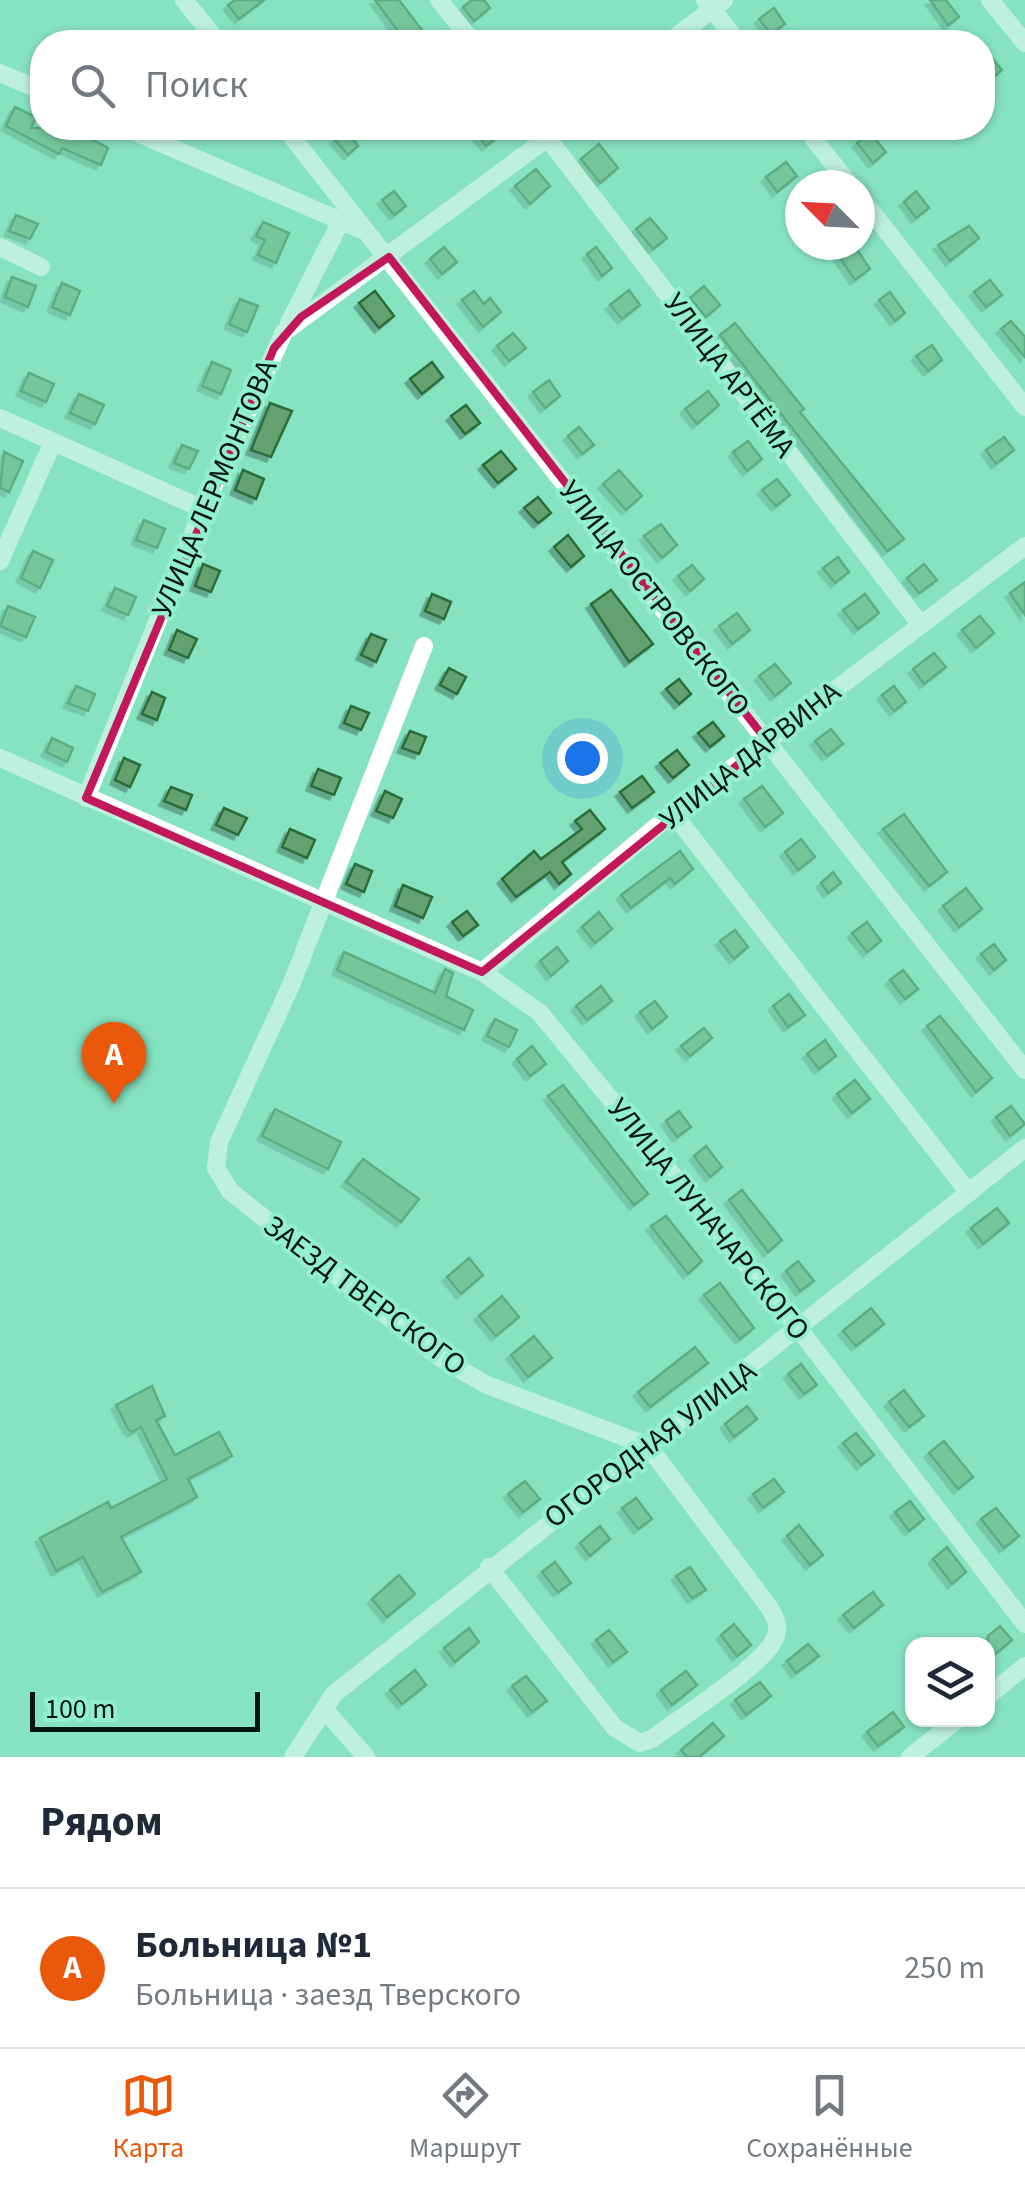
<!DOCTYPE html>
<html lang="ru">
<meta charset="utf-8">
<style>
:root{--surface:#fff;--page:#f2f2f3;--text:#1f2937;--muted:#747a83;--line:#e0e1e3;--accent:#ea580c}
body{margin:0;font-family:"Source Sans 3",sans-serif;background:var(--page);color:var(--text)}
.controls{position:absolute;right:30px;bottom:30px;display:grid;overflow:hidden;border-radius:20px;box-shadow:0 2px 8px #0004}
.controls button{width:90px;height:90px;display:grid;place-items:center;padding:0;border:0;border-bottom:2px solid var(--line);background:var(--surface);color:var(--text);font:50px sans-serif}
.compass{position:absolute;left:785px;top:170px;width:90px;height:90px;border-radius:50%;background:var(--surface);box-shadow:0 2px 8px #0004;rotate:294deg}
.scale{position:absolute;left:30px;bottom:25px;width:230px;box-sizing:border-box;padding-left:10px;border:5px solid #00160d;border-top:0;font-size:28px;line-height:35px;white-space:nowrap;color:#00160d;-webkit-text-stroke:8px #93f0ce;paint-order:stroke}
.you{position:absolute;left:582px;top:758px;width:35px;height:35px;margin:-25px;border:8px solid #fff;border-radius:50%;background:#1a73e8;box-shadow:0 0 0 15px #1a73e833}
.badge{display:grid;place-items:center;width:65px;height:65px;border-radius:50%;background:var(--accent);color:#fff;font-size:32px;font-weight:700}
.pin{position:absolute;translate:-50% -82px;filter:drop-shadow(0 2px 5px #0008)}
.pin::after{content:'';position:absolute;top:52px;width:35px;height:30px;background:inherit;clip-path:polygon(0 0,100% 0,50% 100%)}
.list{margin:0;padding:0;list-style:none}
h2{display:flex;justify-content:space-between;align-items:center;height:130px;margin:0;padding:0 40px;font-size:42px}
h2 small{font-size:32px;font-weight:400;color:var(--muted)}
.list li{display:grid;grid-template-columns:65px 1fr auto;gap:30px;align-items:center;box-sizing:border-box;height:160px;padding:0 40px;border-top:2px solid var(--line)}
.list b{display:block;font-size:38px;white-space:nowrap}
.list p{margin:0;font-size:32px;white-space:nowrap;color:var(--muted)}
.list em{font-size:32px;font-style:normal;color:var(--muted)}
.icon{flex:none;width:55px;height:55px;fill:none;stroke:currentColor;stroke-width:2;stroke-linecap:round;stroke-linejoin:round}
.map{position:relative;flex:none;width:1025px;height:1757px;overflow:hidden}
.search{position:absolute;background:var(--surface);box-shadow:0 2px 8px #0004;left:30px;right:30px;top:30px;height:110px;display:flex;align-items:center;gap:25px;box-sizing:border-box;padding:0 35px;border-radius:40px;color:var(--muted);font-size:38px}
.sheet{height:290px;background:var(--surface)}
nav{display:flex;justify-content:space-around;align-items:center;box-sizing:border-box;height:140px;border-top:2px solid var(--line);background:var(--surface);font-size:28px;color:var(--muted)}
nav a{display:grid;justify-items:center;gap:5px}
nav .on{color:var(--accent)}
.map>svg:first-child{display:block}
</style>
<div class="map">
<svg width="1025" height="1757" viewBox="0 0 1025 1757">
<defs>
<filter id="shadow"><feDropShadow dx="-4.5" dy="4.5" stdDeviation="0" flood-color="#0004"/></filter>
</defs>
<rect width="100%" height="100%" fill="#86e3c1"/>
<!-- building -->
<g fill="#64a26f" stroke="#2c6c3b" stroke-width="2.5" filter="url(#shadow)">
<polygon points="235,0 264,0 239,19 228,5"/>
<polygon points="375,0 399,0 422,30 406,42"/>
<polygon points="472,0 484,0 490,8 474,21 463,7"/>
<polygon points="930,0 946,0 959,17 948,25"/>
<polygon points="774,8 785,24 771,34 759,19"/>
<polygon points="982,46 1002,70 982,87"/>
<polygon points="15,107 36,117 31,128 71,128 108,148 101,165 62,148 59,154 6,126"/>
<polygon points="472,128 509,128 486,146"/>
<polygon points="347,131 358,146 348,155 335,140"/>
<polygon points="870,133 886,152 873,163 857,143"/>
<polygon points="599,144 618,168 600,183 581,159"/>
<polygon points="786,162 797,176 777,192 766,177"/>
<polygon points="536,169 550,186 530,204 515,186"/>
<polygon points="394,191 406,206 394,215 382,200"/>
<polygon points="916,191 929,208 916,218 904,202"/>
<polygon points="16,215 38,224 30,239 9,231"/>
<polygon points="650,218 667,238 653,249 636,229"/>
<polygon points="263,222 289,233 276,263 258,255 265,240 256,236"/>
<polygon points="969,226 979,238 950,261 938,245"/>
<polygon points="854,245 870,269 855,280 838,255"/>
<polygon points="444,247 457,262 442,274 430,259"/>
<polygon points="596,247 612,268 602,276 587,254"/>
<polygon points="12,277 36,286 28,307 5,297"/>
<polygon points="990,280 1002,295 986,307 974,292"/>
<polygon points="62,283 80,291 70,315 52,307"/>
<polygon points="704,286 720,305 706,317 690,298"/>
<polygon points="629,290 640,305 622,319 610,305"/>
<polygon points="375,291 394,316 379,328 359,303"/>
<polygon points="474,291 484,304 490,298 501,312 483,327 462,300"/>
<polygon points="890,292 905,313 895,321 879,300"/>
<polygon points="240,299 258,306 247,332 229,324"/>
<polygon points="1011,321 1025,337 1025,357 1001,329"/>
<polygon points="735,323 804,409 800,412 904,539 887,551 720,335"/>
<polygon points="513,333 526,348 509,361 497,346"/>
<polygon points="932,345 942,360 928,371 916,356"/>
<polygon points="212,362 231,370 221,394 202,386"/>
<polygon points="432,362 443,377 422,394 410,379"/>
<polygon points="29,373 54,384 46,402 21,391"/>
<polygon points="549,380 560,396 545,408 533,392"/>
<polygon points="708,391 719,405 697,424 685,409"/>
<polygon points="79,394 104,405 95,424 70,413"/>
<polygon points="270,403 292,411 271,457 251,450"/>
<polygon points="466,405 480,423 465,434 451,416"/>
<polygon points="579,427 594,445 582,454 568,436"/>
<polygon points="1004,437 1014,450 996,464 986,450"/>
<polygon points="748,441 762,459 747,471 733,452"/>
<polygon points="182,445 198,451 189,469 174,463"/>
<polygon points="501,451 516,469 498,483 483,465"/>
<polygon points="4,452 23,461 9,492 0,488"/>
<polygon points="243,470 264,479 256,499 235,490"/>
<polygon points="619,470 642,496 626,510 603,484"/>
<polygon points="777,479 790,495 776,506 762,490"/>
<polygon points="538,497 551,513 538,523 524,508"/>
<polygon points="144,520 165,529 157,548 136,540"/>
<polygon points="661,524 677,545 662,558 644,536"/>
<polygon points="568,535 584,556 571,567 554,547"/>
<polygon points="33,551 53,560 40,588 21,578"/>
<polygon points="838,557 849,572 835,583 823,568"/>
<polygon points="203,564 220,571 211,592 195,586"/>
<polygon points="924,564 937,580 919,593 907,578"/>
<polygon points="692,565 704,579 690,591 678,576"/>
<polygon points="1025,582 1025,615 1010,593"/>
<polygon points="115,588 136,597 128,615 107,606"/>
<polygon points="611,590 653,644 629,662 591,604"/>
<polygon points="432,594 451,602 444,619 425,611"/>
<polygon points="865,594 879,613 858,629 843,610"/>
<polygon points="8,606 35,617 26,637 0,626"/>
<polygon points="737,613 750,630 732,644 719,626"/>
<polygon points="980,616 994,633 976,648 962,630"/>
<polygon points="177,630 197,639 188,658 169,650"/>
<polygon points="371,634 386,640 376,662 361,655"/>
<polygon points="934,653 946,667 924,684 913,669"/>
<polygon points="775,664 791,683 775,696 759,676"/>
<polygon points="449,668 466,677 457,694 440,685"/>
<polygon points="679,679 691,694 679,704 666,689"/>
<polygon points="76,686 95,694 88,711 68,703"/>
<polygon points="894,686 906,702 894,711 882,695"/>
<polygon points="152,692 165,698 157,720 142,714"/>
<polygon points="351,706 369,713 361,730 344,723"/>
<polygon points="713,722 724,736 710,747 698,733"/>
<polygon points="831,729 843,744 827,756 815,741"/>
<polygon points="410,731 426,737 419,754 402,748"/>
<polygon points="52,738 73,748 67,762 46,752"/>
<polygon points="677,750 689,765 673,778 660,763"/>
<polygon points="124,758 140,765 130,787 115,780"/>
<polygon points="318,769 341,778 334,795 311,786"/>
<polygon points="642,776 654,792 632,808 620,792"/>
<polygon points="762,786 783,813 765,827 744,799"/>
<polygon points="171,787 192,795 186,810 164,801"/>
<polygon points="385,791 402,799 393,818 376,811"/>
<polygon points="224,808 247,818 238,835 216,825"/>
<polygon points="590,810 605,829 562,862 571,874 559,884 550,872 516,897 502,879 534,851 541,859 582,829 575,821"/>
<polygon points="904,814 947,872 929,886 883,829"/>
<polygon points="290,829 315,840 307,858 282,847"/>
<polygon points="801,839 815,857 798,870 785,852"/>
<polygon points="680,851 693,869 675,884 670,878 631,908 621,895"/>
<polygon points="355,864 372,871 364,892 346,884"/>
<polygon points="833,872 841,883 828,893 821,883"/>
<polygon points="403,885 432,897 423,918 395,906"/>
<polygon points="966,888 982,909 959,927 943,906"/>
<polygon points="467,911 478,925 463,936 452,922"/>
<polygon points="599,912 612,929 595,943 582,927"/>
<polygon points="867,922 881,941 867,952 852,933"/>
<polygon points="735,930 748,947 734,959 720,941"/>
<polygon points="994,944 1006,960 994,970 981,954"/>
<polygon points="557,947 568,961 551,976 540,961"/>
<polygon points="344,952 435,993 445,969 453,973 446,996 473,1010 464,1030 337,970"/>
<polygon points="903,970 918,989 905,999 890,980"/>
<polygon points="601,986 612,1001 587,1020 576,1006"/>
<polygon points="789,994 805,1015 788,1027 773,1006"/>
<polygon points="655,1001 667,1017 652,1029 640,1012"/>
<polygon points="940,1016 992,1078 976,1092 927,1026"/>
<polygon points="495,1019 517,1030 509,1047 487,1036"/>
<polygon points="704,1028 712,1038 690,1056 681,1046"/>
<polygon points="825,1040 836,1056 819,1069 807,1054"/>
<polygon points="532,1046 546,1064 530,1076 517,1059"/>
<polygon points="855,1080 870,1099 852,1113 837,1094"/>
<polygon points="563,1085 648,1194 634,1205 548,1096"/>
<polygon points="1011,1106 1025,1124 1010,1136 996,1117"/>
<polygon points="275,1109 341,1142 328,1169 262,1136"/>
<polygon points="679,1111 691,1127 677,1137 666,1121"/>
<polygon points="706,1146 722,1167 710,1177 694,1156"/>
<polygon points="363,1159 419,1199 401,1222 346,1182"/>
<polygon points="742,1190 782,1240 768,1252 729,1200"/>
<polygon points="997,1208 1009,1223 983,1244 971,1228"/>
<polygon points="666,1216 702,1261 688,1274 651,1226"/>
<polygon points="469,1258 483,1275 461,1294 447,1277"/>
<polygon points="798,1261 814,1281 800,1291 786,1271"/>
<polygon points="720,1283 754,1328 740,1339 704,1295"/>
<polygon points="502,1296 519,1317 496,1336 479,1316"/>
<polygon points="871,1308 884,1324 856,1346 843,1331"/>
<polygon points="534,1336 552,1358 528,1377 511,1355"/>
<polygon points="695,1347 708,1363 650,1407 638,1392"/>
<polygon points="801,1364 817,1385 804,1394 788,1374"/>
<polygon points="152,1386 165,1416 156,1420 175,1455 219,1432 232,1456 188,1479 197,1497 121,1537 141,1572 102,1592 83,1557 56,1571 40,1538 108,1502 111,1508 167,1479 141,1427 132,1432 128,1429 116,1405"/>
<polygon points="904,1390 924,1416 909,1427 889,1402"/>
<polygon points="747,1406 757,1419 734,1437 725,1424"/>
<polygon points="856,1433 874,1455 861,1465 843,1443"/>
<polygon points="944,1441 973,1477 958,1489 929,1453"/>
<polygon points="774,1479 784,1492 763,1508 753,1494"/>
<polygon points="525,1481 540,1499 523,1512 508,1494"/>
<polygon points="636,1498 652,1519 638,1529 622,1508"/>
<polygon points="910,1501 924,1519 909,1531 895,1512"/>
<polygon points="996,1508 1019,1536 1004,1548 981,1519"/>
<polygon points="799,1525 823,1555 810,1565 787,1536"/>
<polygon points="600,1526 610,1539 590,1556 580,1543"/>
<polygon points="947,1547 966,1572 952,1584 933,1559"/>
<polygon points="555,1562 571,1583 558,1592 542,1572"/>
<polygon points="690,1567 706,1590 692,1598 676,1576"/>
<polygon points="399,1575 415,1594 387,1617 372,1599"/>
<polygon points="873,1592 883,1605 854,1628 843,1615"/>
<polygon points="734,1624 751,1645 737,1656 721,1635"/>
<polygon points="1000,1626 1012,1640 988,1660 988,1636"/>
<polygon points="469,1628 479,1642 455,1662 444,1648"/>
<polygon points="609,1630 627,1652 613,1662 596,1640"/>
<polygon points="808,1644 819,1656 796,1673 787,1661"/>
<polygon points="415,1670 426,1685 402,1704 390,1690"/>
<polygon points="686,1671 697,1685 672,1705 661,1690"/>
<polygon points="526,1676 547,1701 532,1712 512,1686"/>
<polygon points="760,1682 771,1696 746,1715 735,1700"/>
<polygon points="893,1712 904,1727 878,1746 867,1732"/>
<polygon points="713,1723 724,1736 699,1757 687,1757 681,1750"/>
</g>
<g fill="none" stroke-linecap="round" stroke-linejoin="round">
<!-- minor -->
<g stroke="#fff" stroke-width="18">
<polyline points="184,0 218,42"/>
<polyline points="439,0 473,42"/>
<polyline points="705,0 738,42"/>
<polyline points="990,0 1025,43"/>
<polyline points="669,42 724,0"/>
<polyline points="0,73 42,91"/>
<polyline points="126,128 362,230"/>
<polyline points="285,128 1025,1070"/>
<polyline points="540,128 920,624"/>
<polyline points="805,128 850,185"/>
<polyline points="860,197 1025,407"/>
<polyline points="0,247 41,267"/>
<polyline points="289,323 341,221"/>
<polyline points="0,418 203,509"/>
<polyline points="0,561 53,442"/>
<path d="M424 646 291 985 219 1142 216 1168 230 1191 439 1357 487 1385 648 1446 769 1607C777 1619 781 1630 772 1644 753 1672 681 1717 652 1739L640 1743 615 1728 489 1567"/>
<polyline points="0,758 482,972 540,1013 799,1329 1025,1624"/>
<polyline points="86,798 203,509 284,332 561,128"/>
<polyline points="673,813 969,1193"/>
<polyline points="482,972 673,813 1025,546"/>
<polyline points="988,1696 1025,1666"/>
<polyline points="324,1709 366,1757"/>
<polyline points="293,1757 334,1694 349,1682 1025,1148"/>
<polyline points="910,1757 957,1720"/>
</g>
</g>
<!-- marked area -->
<path d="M0 0H1025V1757H0ZM389 257 767 741 482 972 86 798 274 348 301 317Z" fill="#86e3c1" fill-opacity=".55" fill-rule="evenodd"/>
<path fill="none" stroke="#c2185b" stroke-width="8" stroke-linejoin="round" d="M389 257 767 741 482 972 86 798 274 348 301 317Z"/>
<g text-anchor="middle" stroke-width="8" stroke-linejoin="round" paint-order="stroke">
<!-- street labels -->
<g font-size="30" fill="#00160d" stroke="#93f0ce">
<text transform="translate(730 375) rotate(53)" y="10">УЛИЦА АРТЁМА</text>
<text transform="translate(214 488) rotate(-67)" y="10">УЛИЦА ЛЕРМОНТОВА</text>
<text transform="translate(655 598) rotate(52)" y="10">УЛИЦА ОСТРОВСКОГО</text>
<text transform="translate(750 755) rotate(-38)" y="10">УЛИЦА ДАРВИНА</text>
<text transform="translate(709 1219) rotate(51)" y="10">УЛИЦА ЛУНАЧАРСКОГО</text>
<text transform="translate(365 1295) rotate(37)" y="10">ЗАЕЗД ТВЕРСКОГО</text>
<text transform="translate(650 1444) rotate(-37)" y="10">ОГОРОДНАЯ УЛИЦА</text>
</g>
</g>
</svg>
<div class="controls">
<button><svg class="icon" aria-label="layers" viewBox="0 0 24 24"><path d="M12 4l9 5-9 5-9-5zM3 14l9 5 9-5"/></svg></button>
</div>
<svg class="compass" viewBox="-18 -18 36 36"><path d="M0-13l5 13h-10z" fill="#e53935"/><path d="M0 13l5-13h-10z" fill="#747a83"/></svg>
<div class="scale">100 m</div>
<div class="you"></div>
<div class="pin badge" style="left:114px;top:1104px">A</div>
<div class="search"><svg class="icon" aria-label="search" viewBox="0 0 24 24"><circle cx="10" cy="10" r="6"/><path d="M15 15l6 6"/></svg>Поиск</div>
</div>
<section class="sheet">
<h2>Рядом<small></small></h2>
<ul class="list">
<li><span class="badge">A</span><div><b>Больница №1</b><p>Больница · заезд Тверского</p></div><em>250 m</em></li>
</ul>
</section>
<nav>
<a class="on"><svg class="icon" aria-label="map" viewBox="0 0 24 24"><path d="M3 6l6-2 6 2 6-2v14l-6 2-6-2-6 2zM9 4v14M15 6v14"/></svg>Карта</a>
<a><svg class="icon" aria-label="directions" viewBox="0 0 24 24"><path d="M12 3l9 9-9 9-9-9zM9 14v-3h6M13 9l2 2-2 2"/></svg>Маршрут</a>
<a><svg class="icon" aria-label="saved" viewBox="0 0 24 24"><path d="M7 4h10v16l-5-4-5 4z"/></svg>Сохранённые</a>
</nav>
